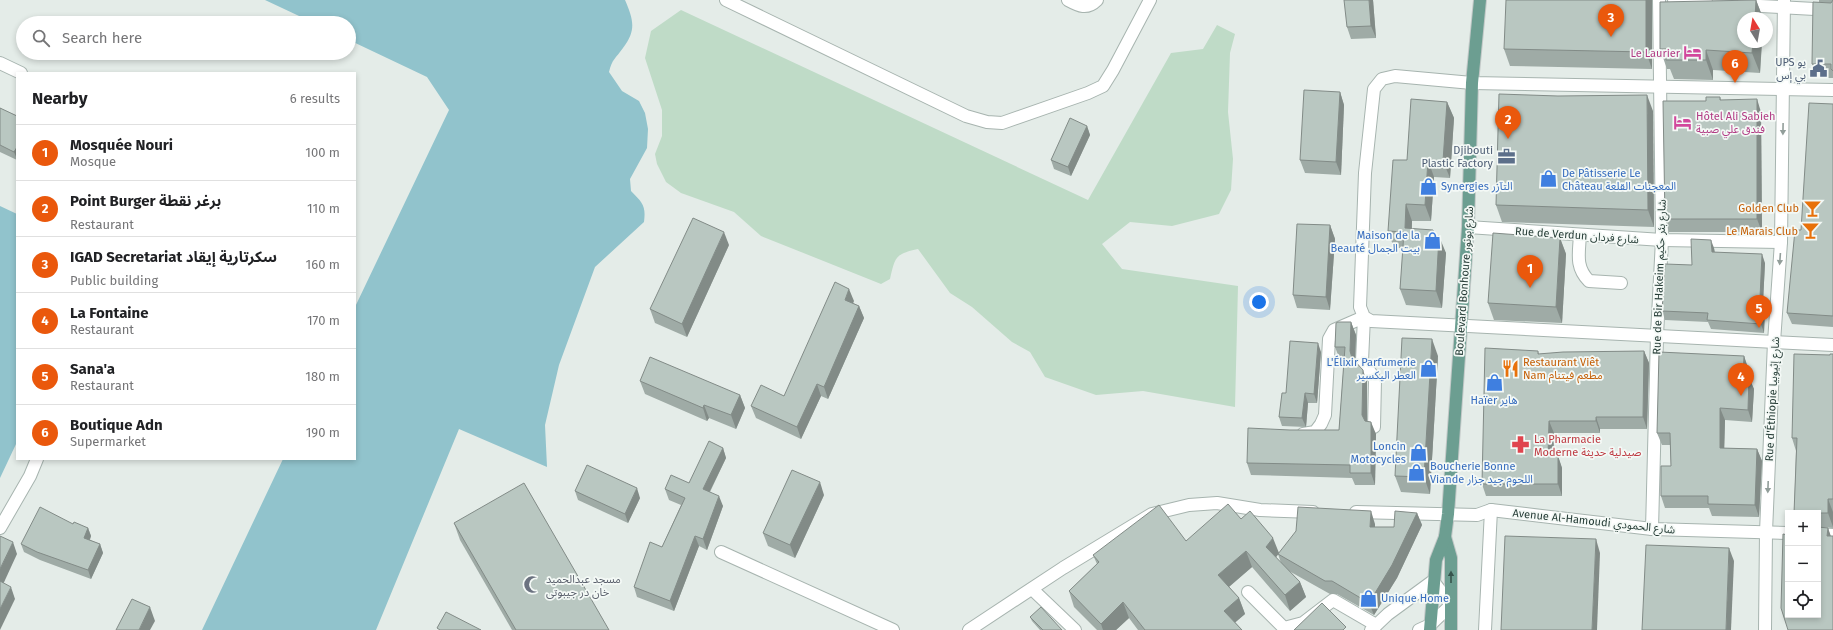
<!DOCTYPE html>
<meta charset="utf-8">
<style>
:root{--surface:#fff;--page:#f6f6f6;--text:#202124;--muted:#757577;--line:#e0e0e0;--accent:#ea580c}
body{margin:0;font-family:"Fira Sans","Noto Sans Arabic",sans-serif;background:var(--page);color:var(--text)}
.controls{position:absolute;right:12px;bottom:12px;display:grid;overflow:hidden;border-radius:0px;box-shadow:0 2px 6px #0003}
.controls button{width:36px;height:36px;display:grid;place-items:center;padding:0;border:0;border-bottom:1px solid var(--line);background:var(--surface);color:var(--text);font:20px sans-serif}
.compass{position:absolute;left:1737px;top:12px;width:36px;height:36px;border-radius:50%;background:var(--surface);box-shadow:0 2px 6px #0003;rotate:349deg}
.you{position:absolute;left:1259px;top:302px;width:14px;height:14px;margin:-10px;border:3px solid #fff;border-radius:50%;background:#1a73e8;box-shadow:0 0 0 6px #1a73e833}
.badge{display:grid;place-items:center;width:26px;height:26px;border-radius:50%;background:var(--accent);color:#fff;font-size:13px;font-weight:700}
.pin{position:absolute;translate:-50% -33px;filter:drop-shadow(0 1px 2px #0008)}
.pin::after{content:'';position:absolute;top:21px;width:14px;height:12px;background:inherit;clip-path:polygon(0 0,100% 0,50% 100%)}
.list{margin:0;padding:0;list-style:none}
h2{display:flex;justify-content:space-between;align-items:center;height:52px;margin:0;padding:0 16px;font-size:17px}
h2 small{font-size:13px;font-weight:400;color:var(--muted)}
.list li{display:grid;grid-template-columns:26px 1fr auto;gap:12px;align-items:center;box-sizing:border-box;height:56px;padding:0 16px;border-top:1px solid var(--line)}
.list b{display:block;font-size:15px;white-space:nowrap}
.list p{margin:0;font-size:13px;white-space:nowrap;color:var(--muted)}
.list em{font-size:13px;font-style:normal;color:var(--muted)}
.icon{flex:none;width:22px;height:22px;fill:none;stroke:currentColor;stroke-width:2;stroke-linecap:round;stroke-linejoin:round}
.map{position:relative;flex:none;width:1833px;height:630px;overflow:hidden}
.search{position:absolute;background:var(--surface);box-shadow:0 2px 6px #0003;left:16px;top:16px;width:340px;height:44px;display:flex;align-items:center;gap:10px;box-sizing:border-box;padding:0 14px;border-radius:22px;color:var(--muted);font-size:15px}
.panel{position:absolute;background:var(--surface);box-shadow:0 2px 6px #0003;left:16px;top:72px;width:340px;height:388px;border-radius:0px}
.map>svg:first-child{display:block}
</style>
<div class="map">
<svg width="1833" height="630" viewBox="0 0 1833 630">
<rect width="100%" height="100%" fill="#e4ece8"/>
<!-- green -->
<path fill="#bfdbc7" d="M681 10 1088 200 1171 53 1203 49 1217 25 1235 34 1230 53 1228 112 1233 159 1231 190 1219 214 1172 226 1130 222 1102 244 1122 269 1238 286 1235 407 1143 391 1096 395 1045 377 1030 352 1012 342 972 307 950 293 918 249C895 254 895 257 890 279L881 284 761 236 734 212 681 193 666 182 657 164 655 154 662 136V110L645 58 651 31Z"/>
<!-- water -->
<g fill="#91c3cc">
<path d="M265 0H625C633 19 637 30 623 48 616 58 612 59 609 72L622 91 639 101 645 113 648 129 647 148 630 179 631 191C643 203 646 206 644 222L595 267 559 365 545 425 547 467 459 429 376 630H202L283 459H355V307L449 110 427 77 349 40V23H314Z"/>
<polygon points="0,206 17,214 17,442 0,478"/>
</g>
<g fill="none" stroke-linecap="round" stroke-linejoin="round">
<defs>
<g id="minor">
<polyline points="726,0 966,116 987,122 1002,123 1088,93 1103,86 1113,70 1150,0"/>
<path d="M1068 0C1079 6 1087 10 1097 0"/>
<polyline points="1674,0 1706,2"/>
<polyline points="1742,5 1833,10"/>
<polyline points="0,63 21,73"/>
<polyline points="1833,90 1472,83 1395,76 1382,79 1374,89 1365,173 1360,307 1364,317 1371,321 1833,345"/>
<polyline points="1468,227 1662,240 1781,242"/>
<path d="M1580 235C1579 253 1575 267 1589 281L1621 283"/>
<polyline points="1303,434 1315,432 1321,424 1325,415 1329,339 1334,330 1364,317 1362,361 1364,368 1370,372 1375,380 1374,427"/>
<polyline points="1356,512 1477,515 1491,510 1652,529 1788,533"/>
<polyline points="0,528 30,476 37,459"/>
<polyline points="1652,529 1657,335 1662,240 1659,0"/>
<polyline points="1818,534 1833,535"/>
<polyline points="721,552 893,630"/>
<polyline points="1032,589 1075,630"/>
<polyline points="1248,592 1284,628 1303,623 1333,600 1376,625"/>
<polyline points="969,630 1063,568 1152,514 1189,505 1217,503 1260,510 1313,512"/>
<polyline points="1371,630 1388,614 1433,581 1451,605 1430,625 1419,630"/>
<polyline points="1485,630 1491,510"/>
<polyline points="1765,630 1766,532 1774,342 1781,242 1784,0"/>
</g>
<g id="major">
<polyline points="1445,537 1451,558 1451,630"/>
<polyline points="1430,630 1436,560 1445,537 1448,514 1468,227 1472,83 1480,0"/>
</g>
</defs>
<!-- minor casing -->
<use href="#minor" stroke="#a7b4af" stroke-width="14"/>
<!-- major casing -->
<use href="#major" stroke="#c2c8c7" stroke-width="14"/>
<!-- minor -->
<use href="#minor" stroke="#fff" stroke-width="12"/>
<!-- major -->
<use href="#major" stroke="#6c9e91" stroke-width="12"/>
</g>
<!-- wall -->
<g fill="#9faba6">
<polygon points="1373,0 1376,38 1351,39 1347,27"/>
<polygon points="1652,0 1652,69 1510,66 1504,49"/>
<polygon points="1756,0 1763,18 1760,73 1713,70 1713,80 1674,79 1670,69 1667,69 1660,49"/>
<polygon points="1819,0 1833,0 1833,78 1817,78 1812,64 1828,3 1819,2"/>
<polygon points="1340,92 1344,105 1341,175 1305,173 1300,160"/>
<polygon points="1720,97 1721,100 1761,112 1762,232 1669,232 1665,219 1706,101"/>
<polygon points="1447,102 1454,118 1450,178 1434,177 1431,221 1412,221 1412,228 1435,236 1446,253 1442,308 1406,305 1400,289 1403,248 1394,248 1388,231 1407,160"/>
<polygon points="1833,104 1833,327 1792,324 1787,313 1801,230"/>
<polygon points="0,108 17,116 17,160 0,152"/>
<polygon points="1653,111 1654,227 1502,222 1496,205"/>
<polygon points="1087,126 1090,135 1071,176 1054,169 1051,160"/>
<polygon points="1330,225 1335,239 1330,310 1297,308 1293,295"/>
<polygon points="1560,238 1566,254 1562,323 1494,320 1488,303"/>
<polygon points="729,245 687,337 655,323 650,309"/>
<polygon points="1714,248 1715,252 1765,263 1763,302 1765,307 1764,333 1711,329 1708,322 1665,320 1662,311 1692,265"/>
<polygon points="854,301 853,303 859,306 864,318 828,399 821,396 801,439 756,418 751,406 784,396"/>
<polygon points="1351,322 1356,335 1355,361 1367,382 1367,421 1376,434 1375,485 1355,485 1352,478 1251,475 1247,463 1290,430 1339,430 1344,360 1340,360 1335,347"/>
<polygon points="1538,351 1539,354 1644,351 1649,363 1647,429 1600,429 1600,433 1554,433 1553,456 1558,456 1562,468 1562,496 1486,496 1482,484"/>
<polygon points="1321,352 1317,403 1308,403 1306,427 1282,426 1279,417 1286,393"/>
<polygon points="1833,354 1833,528 1823,527 1828,528 1830,536 1818,615 1818,513 1794,513 1796,451 1792,438 1830,355"/>
<polygon points="1438,356 1430,494 1401,492 1395,476"/>
<polygon points="1744,356 1748,368 1748,377 1754,389 1752,422 1725,420 1724,448 1757,449 1762,461 1759,517 1712,516 1709,508 1665,508 1661,496 1671,466 1670,445 1662,445 1657,433"/>
<polygon points="640,381 740,395 745,408 736,429 709,418 707,421 645,394"/>
<polygon points="723,448 726,458 710,492 723,506 707,550 699,546 674,611 637,597 634,587 662,547 681,505 669,500 665,489 689,483"/>
<polygon points="575,491 640,498 628,523 578,500"/>
<polygon points="824,495 795,558 768,546 763,533"/>
<polygon points="1417,513 1422,525 1397,578 1374,615 1337,594 1330,594 1289,571 1300,582 1306,597 1290,611 1252,567 1229,587 1239,598 1245,614 1235,622 1242,630 1138,630 1129,618 1116,630 1097,630 1074,607 1069,591 1097,564 1093,555 1186,541 1241,519 1279,553 1276,557 1281,563 1278,554 1375,524 1375,527 1394,527"/>
<polygon points="454,523 609,630 512,630 460,540"/>
<polygon points="73,524 88,528 91,536 90,540 100,544 103,553 91,579 40,560 24,552 21,544"/>
<polygon points="1030,617 1062,630 1040,630 1032,621"/>
</g>
<!-- shaded-wall -->
<g fill="#828b87">
<polygon points="1369,0 1373,0 1376,38 1371,26"/>
<polygon points="1646,0 1652,0 1652,69 1646,52"/>
<polygon points="1756,0 1763,18 1755,18"/>
<polygon points="1753,42 1762,42 1760,73 1752,53"/>
<polygon points="1706,50 1713,70 1713,80 1706,60"/>
<polygon points="1340,92 1344,105 1341,175 1336,162"/>
<polygon points="1647,95 1653,111 1654,227 1648,210"/>
<polygon points="1757,99 1761,112 1762,232 1757,219"/>
<polygon points="1447,102 1454,118 1450,178 1443,161"/>
<polygon points="1087,126 1090,135 1071,176 1068,167"/>
<polygon points="17,147 17,159 14,152"/>
<polygon points="1428,160 1434,177 1431,221 1425,205"/>
<polygon points="1406,204 1412,221 1411,245 1405,228"/>
<polygon points="1330,225 1335,239 1330,310 1326,297"/>
<polygon points="1433,230 1439,245 1439,236 1446,253 1442,308 1436,291 1433,236"/>
<polygon points="724,232 729,245 687,337 682,324"/>
<polygon points="1560,238 1566,254 1562,323 1556,307"/>
<polygon points="1711,240 1714,248 1715,260 1712,252"/>
<polygon points="1762,254 1765,263 1763,302 1765,307 1764,333 1761,324 1760,298"/>
<polygon points="849,289 854,301 849,312 845,300"/>
<polygon points="859,306 864,318 828,399 824,387"/>
<polygon points="1351,322 1356,335 1355,363 1357,371 1350,351"/>
<polygon points="1432,339 1438,356 1430,494 1424,477"/>
<polygon points="1318,343 1321,352 1317,403 1314,394"/>
<polygon points="1644,351 1649,363 1647,429 1643,417"/>
<polygon points="1744,356 1748,368 1747,389 1743,377"/>
<polygon points="1363,370 1367,382 1367,427 1362,415"/>
<polygon points="1749,377 1754,389 1752,422 1748,410"/>
<polygon points="817,384 821,396 801,439 797,427"/>
<polygon points="1305,393 1308,403 1306,427 1302,418"/>
<polygon points="740,395 745,408 736,429 731,415"/>
<polygon points="704,405 709,418 707,421 703,408"/>
<polygon points="1720,408 1725,420 1724,459 1720,448"/>
<polygon points="1596,417 1600,429 1600,433 1596,421"/>
<polygon points="1549,421 1554,433 1553,468 1548,456"/>
<polygon points="1371,422 1376,434 1375,485 1371,473"/>
<polygon points="723,448 726,458 706,499 703,489"/>
<polygon points="1757,449 1762,461 1759,517 1755,505"/>
<polygon points="1558,456 1562,468 1562,496 1558,484"/>
<polygon points="820,482 824,495 795,558 790,545"/>
<polygon points="637,488 640,498 628,523 625,514"/>
<polygon points="719,496 723,506 707,550 703,539"/>
<polygon points="1828,499 1833,512 1833,527 1828,513"/>
<polygon points="1371,511 1375,524 1375,539 1370,527"/>
<polygon points="1417,513 1422,525 1397,578 1374,615 1369,603"/>
<polygon points="88,528 91,536 87,546 84,538"/>
<polygon points="1828,528 1833,542 1827,536"/>
<polygon points="695,536 699,546 674,611 670,601"/>
<polygon points="1273,538 1279,553 1272,563 1266,547"/>
<polygon points="1596,539 1600,553 1597,630 1592,630"/>
<polygon points="13,542 17,554 0,591 0,569"/>
<polygon points="100,544 103,553 91,579 88,570"/>
<polygon points="1729,548 1734,561 1731,630 1726,630"/>
<polygon points="1246,551 1252,567 1224,591 1218,575"/>
<polygon points="1300,582 1306,597 1290,611 1285,595"/>
<polygon points="11,587 15,599 0,630 0,609"/>
<polygon points="1239,598 1245,614 1230,627 1224,611"/>
<polygon points="1123,602 1129,618 1116,630 1103,630 1101,624"/>
<polygon points="150,607 155,621 150,630 139,630"/>
</g>
<!-- building -->
<g fill="#b9c7c1" stroke="#828b87">
<polygon points="1344,0 1369,0 1371,26 1347,27"/>
<polygon points="1506,0 1646,0 1646,52 1504,49"/>
<polygon points="1756,0 1755,18 1743,18 1743,42 1753,42 1752,53 1706,50 1706,60 1666,60 1666,49 1660,49 1660,2"/>
<polygon points="1833,0 1833,71 1831,69 1831,64 1812,64 1813,2 1831,3"/>
<polygon points="1304,90 1340,92 1336,162 1300,160"/>
<polygon points="1499,94 1558,96 1647,95 1648,210 1496,205"/>
<polygon points="1706,97 1720,97 1720,100 1757,99 1757,219 1665,219 1663,101 1706,101"/>
<polygon points="1411,99 1447,102 1443,161 1428,160 1425,205 1406,204 1405,228 1433,230 1433,236 1439,236 1436,291 1400,289 1404,232 1388,231 1393,160 1407,160"/>
<polygon points="1809,103 1833,104 1833,316 1787,313 1795,230 1801,230"/>
<polygon points="0,108 17,116 17,147 14,152 0,145"/>
<polygon points="1070,118 1087,126 1068,167 1051,160"/>
<polygon points="693,218 724,232 682,324 650,309"/>
<polygon points="1297,224 1330,225 1326,297 1293,295"/>
<polygon points="1493,233 1560,238 1556,307 1488,303"/>
<polygon points="1691,239 1711,240 1712,252 1762,254 1760,298 1762,299 1761,324 1707,320 1708,313 1662,311 1665,264 1692,265"/>
<polygon points="835,282 849,289 845,300 859,306 824,387 817,384 797,427 751,406 761,385 784,396"/>
<polygon points="1338,322 1351,322 1350,351 1352,358 1363,370 1362,415 1365,421 1371,422 1371,473 1350,473 1350,465 1247,463 1248,428 1290,430 1339,430 1345,347 1335,347 1336,323"/>
<polygon points="1402,338 1432,339 1424,477 1395,476"/>
<polygon points="1290,341 1318,343 1314,394 1305,393 1302,418 1279,417 1282,393 1286,393"/>
<polygon points="1485,348 1538,351 1538,354 1563,352 1644,351 1643,417 1596,417 1596,421 1549,421 1548,456 1558,456 1558,484 1482,484"/>
<polygon points="1659,352 1744,356 1743,377 1749,377 1748,410 1720,408 1720,448 1757,449 1755,505 1708,504 1708,496 1661,496 1661,466 1671,466 1670,433 1657,433"/>
<polygon points="1794,354 1830,355 1830,354 1833,354 1833,499 1828,499 1828,513 1794,513 1797,438 1792,438"/>
<polygon points="650,357 740,395 731,415 704,405 703,408 640,381"/>
<polygon points="709,441 723,448 703,489 719,496 703,539 695,536 670,601 634,587 650,542 662,547 685,498 665,489 671,475 689,483"/>
<polygon points="587,465 637,488 625,514 575,491"/>
<polygon points="792,470 820,482 790,545 763,533"/>
<polygon points="524,483 609,630 516,630 454,523"/>
<polygon points="1228,504 1241,519 1250,511 1273,538 1266,547 1300,582 1285,595 1246,551 1218,575 1239,598 1224,611 1242,630 1145,630 1123,602 1101,624 1069,591 1099,562 1093,555 1159,505 1186,541"/>
<polygon points="40,507 73,524 74,522 88,528 84,538 100,544 88,570 37,552 21,544"/>
<polygon points="1298,507 1371,511 1370,527 1394,527 1395,511 1417,513 1392,565 1369,603 1332,581 1325,581 1278,554 1296,531"/>
<polygon points="1818,527 1828,528 1827,536 1833,536 1833,630 1788,630 1781,608 1783,534 1788,535 1788,615 1818,615"/>
<polygon points="0,536 13,542 0,569"/>
<polygon points="1505,536 1596,539 1592,630 1501,630"/>
<polygon points="1646,545 1729,548 1726,630 1642,630"/>
<polygon points="0,581 11,587 0,609"/>
<polygon points="132,599 150,607 139,630 116,630"/>
<polygon points="1322,603 1346,627 1343,630 1294,630"/>
<polygon points="1041,607 1062,630 1043,630 1030,617"/>
<polygon points="446,612 481,630 440,630 437,628"/>
</g>
<!-- one-way arrows -->
<defs><path id="oneway-solid" d="M-6-.8H1V-3.2L6.5 0L1 3.2V.8H-6Z"/></defs>
<g fill="#929e9a">
<use href="#oneway-solid" transform="translate(1783 129) rotate(91)"/>
<use href="#oneway-solid" transform="translate(1780 259) rotate(94)"/>
<use href="#oneway-solid" transform="translate(1768 487) rotate(92)"/>
</g>
<use fill="#37544d" href="#oneway-solid" transform="translate(1451 577) rotate(-90)"/>
<!-- icons -->
<defs>
<symbol id="hotel-bare" viewBox="-9 -9 18 18"><path d="M-6-4.5h1.5V1H6V5H4.5V3h-9V5H-6ZM-4 0a1.8 1.8 0 1 1 3.6 0ZM.5 0V-2.5h3Q6-2.5 6 0Z" fill="#d1479c" stroke="#f4f9f6" stroke-width="2.5" paint-order="stroke"/></symbol>
<symbol id="civic-bare" viewBox="-9 -9 18 18"><path d="M-.6-6.5H3V-4.5H.6V-3L4-1V1h2V6H-6V1h2V-1L-.6-3ZM-1.2 2.5V6h2.4V2.5Z" fill="#5c6f8a" stroke="#f4f9f6" stroke-width="2.5" paint-order="stroke"/></symbol>
<symbol id="office-bare" viewBox="-9 -9 18 18"><path d="M-6-3h4V-5.5h4V-3h4V5H-6ZM-1-4.5V-3h2v-1.5ZM-6 0V1H6V0Z" fill="#5c6f8a" stroke="#f4f9f6" stroke-width="2.5" paint-order="stroke"/></symbol>
<symbol id="shop-bare" viewBox="-9 -9 18 18"><path d="M-5-2.5h2.3a2.7 3.5 0 0 1 5.4 0H5L5.5 6h-11ZM-1.5-2.5h3a1.5 2.3 0 0 0-3 0Z" fill="#3f7fe0" stroke="#f4f9f6" stroke-width="2.5" paint-order="stroke"/></symbol>
<symbol id="bar-bare" viewBox="-9 -9 18 18"><path d="M-6-5H6L.8 .8V4.5H3.5V6h-7V4.5H-.8V.8Z" fill="#e8710a" stroke="#f4f9f6" stroke-width="2.5" paint-order="stroke"/></symbol>
<symbol id="restaurant-bare" viewBox="-9 -9 18 18"><path d="M-5-6h1v4h1v-4h1v4h1v-4h1v5L-1.5 .5V6h-2V.5L-5-1ZM5-6V6H3V1.5H1.5Q1.5-4 5-6Z" fill="#e8710a" stroke="#f4f9f6" stroke-width="2.5" paint-order="stroke"/></symbol>
<symbol id="pharmacy-bare" viewBox="-9 -9 18 18"><path d="M-2-6h4v4h4v4h-4v4h-4v-4h-4v-4h4Z" fill="#e0444e" stroke="#f4f9f6" stroke-width="2.5" paint-order="stroke"/></symbol>
<symbol id="mosque-bare" viewBox="-9 -9 18 18"><path d="M3.5-4.9A6 6 0 1 0 3.5 4.9A5 5 0 1 1 3.5-4.9Z" fill="#6b7280" stroke="#f4f9f6" stroke-width="2.5" paint-order="stroke"/></symbol>
</defs>
<g fill-rule="evenodd">
<use href="#hotel-bare" x="1680" y="40" width="25" height="25"/>
<use href="#civic-bare" x="1806" y="56" width="25" height="25"/>
<use href="#hotel-bare" x="1670" y="110" width="25" height="25"/>
<use href="#office-bare" x="1494" y="144" width="25" height="25"/>
<use href="#shop-bare" x="1536" y="166" width="25" height="25"/>
<use href="#shop-bare" x="1416" y="174" width="25" height="25"/>
<use href="#bar-bare" x="1800" y="196" width="25" height="25"/>
<use href="#bar-bare" x="1798" y="218" width="25" height="25"/>
<use href="#shop-bare" x="1420" y="228" width="25" height="25"/>
<use href="#shop-bare" x="1416" y="356" width="25" height="25"/>
<use href="#restaurant-bare" x="1498" y="356" width="25" height="25"/>
<use href="#shop-bare" x="1482" y="370" width="25" height="25"/>
<use href="#pharmacy-bare" x="1508" y="432" width="25" height="25"/>
<use href="#shop-bare" x="1406" y="440" width="25" height="25"/>
<use href="#shop-bare" x="1404" y="460" width="25" height="25"/>
<use href="#mosque-bare" x="520" y="572" width="25" height="25"/>
<use href="#shop-bare" x="1356" y="586" width="25" height="25"/>
</g>
<g text-anchor="middle" stroke-width="3.5" stroke-linejoin="round" paint-order="stroke">
<!-- hotel labels -->
<g font-size="11" fill="#b23c85" stroke="#f4f9f6" text-anchor="end">
<text x="1680" y="57">Le Laurier</text>
<text x="1696" y="120" text-anchor="start">Hôtel Ali Sabieh<tspan x="1696" dy="13">فندق علي صبية</tspan></text>
</g>
<!-- service labels -->
<g font-size="11" fill="#4e5e75" stroke="#f4f9f6" text-anchor="end">
<text x="1806" y="66">UPS يو<tspan x="1806" dy="13">بي إس</tspan></text>
<text x="1493" y="154">Djibouti<tspan x="1493" dy="13">Plastic Factory</tspan></text>
</g>
<!-- shop labels -->
<g font-size="11" fill="#366cbe" stroke="#f4f9f6" text-anchor="start">
<text x="1562" y="177">De Pâtisserie Le<tspan x="1562" dy="13">Château المعجنات القلعة</tspan></text>
<text x="1441" y="190">Synergies التآزر</text>
<text x="1420" y="239" text-anchor="end">Maison de la<tspan x="1420" dy="13">Beauté بيت الجمال</tspan></text>
<text x="1416" y="366" text-anchor="end">L'Élixir Parfumerie<tspan x="1416" dy="13">العطر اليكسير</tspan></text>
<text x="1494" y="404" text-anchor="middle">Haïer هاير</text>
<text x="1406" y="450" text-anchor="end">Loncin<tspan x="1406" dy="13">Motocycles</tspan></text>
<text x="1430" y="470">Boucherie Bonne<tspan x="1430" dy="13">Viande اللحوم جيد جزار</tspan></text>
<text x="1381" y="602">Unique Home</text>
</g>
<!-- food labels -->
<g font-size="11" fill="#c56008" stroke="#f4f9f6" text-anchor="end">
<text x="1799" y="212">Golden Club</text>
<text x="1798" y="235">Le Marais Club</text>
<text x="1523" y="366" text-anchor="start">Restaurant Viêt<tspan x="1523" dy="13">Nam مطعم فيتنام</tspan></text>
</g>
<!-- street labels -->
<g font-size="11" fill="#253c36" stroke="#f4f9f6">
<text transform="translate(1577 235) rotate(4)" y="4">Rue de Verdun شارع فردان</text>
<text transform="translate(1659 277) rotate(-88)" y="4">Rue de Bir Hakeim شارع بئر حكيم</text>
<text transform="translate(1464 281) rotate(-86)" y="4">Boulevard Bonhoure شارع بونور</text>
<text transform="translate(1772 399) rotate(-87)" y="4">Rue d'Éthiopie شارع إثيوبيا</text>
<text transform="translate(1594 521) rotate(6)" y="4">Avenue Al-Hamoudi شارع الحمودي</text>
</g>
<!-- health labels -->
<g font-size="11" fill="#be3a42" stroke="#f4f9f6" text-anchor="start">
<text x="1534" y="443">La Pharmacie<tspan x="1534" dy="13">Moderne صيدلية حديثة</tspan></text>
</g>
<!-- worship labels -->
<g font-size="11" fill="#5b616d" stroke="#f4f9f6" text-anchor="start">
<text x="546" y="583">مسجد عبدالحمید<tspan x="546" dy="13">خان در جیبوتی</tspan></text>
</g>
</g>
</svg>
<div class="controls">
<button>+</button>
<button>−</button>
<button><svg class="icon" aria-label="locate" viewBox="0 0 24 24"><circle cx="12" cy="12" r="6"/><path d="M12 2v4M12 18v4M2 12h4M18 12h4"/></svg></button>
</div>
<svg class="compass" viewBox="-18 -18 36 36"><path d="M0-13l5 13h-10z" fill="#e53935"/><path d="M0 13l5-13h-10z" fill="#757577"/></svg>
<div class="you"></div>
<div class="pin badge" style="left:1530px;top:288px">1</div>
<div class="pin badge" style="left:1508px;top:139px">2</div>
<div class="pin badge" style="left:1611px;top:37px">3</div>
<div class="pin badge" style="left:1741px;top:396px">4</div>
<div class="pin badge" style="left:1759px;top:328px">5</div>
<div class="pin badge" style="left:1735px;top:83px">6</div>
<div class="search"><svg class="icon" aria-label="search" viewBox="0 0 24 24"><circle cx="10" cy="10" r="6"/><path d="M15 15l6 6"/></svg>Search here</div>
<section class="panel">
<h2>Nearby<small>6 results</small></h2>
<ul class="list">
<li><span class="badge">1</span><div><b>Mosquée Nouri</b><p>Mosque</p></div><em>100 m</em></li>
<li><span class="badge">2</span><div><b>Point Burger برغر نقطة</b><p>Restaurant</p></div><em>110 m</em></li>
<li><span class="badge">3</span><div><b>IGAD Secretariat سكرتارية إيقاد</b><p>Public building</p></div><em>160 m</em></li>
<li><span class="badge">4</span><div><b>La Fontaine</b><p>Restaurant</p></div><em>170 m</em></li>
<li><span class="badge">5</span><div><b>Sana'a</b><p>Restaurant</p></div><em>180 m</em></li>
<li><span class="badge">6</span><div><b>Boutique Adn</b><p>Supermarket</p></div><em>190 m</em></li>
</ul>
</section>
</div>
